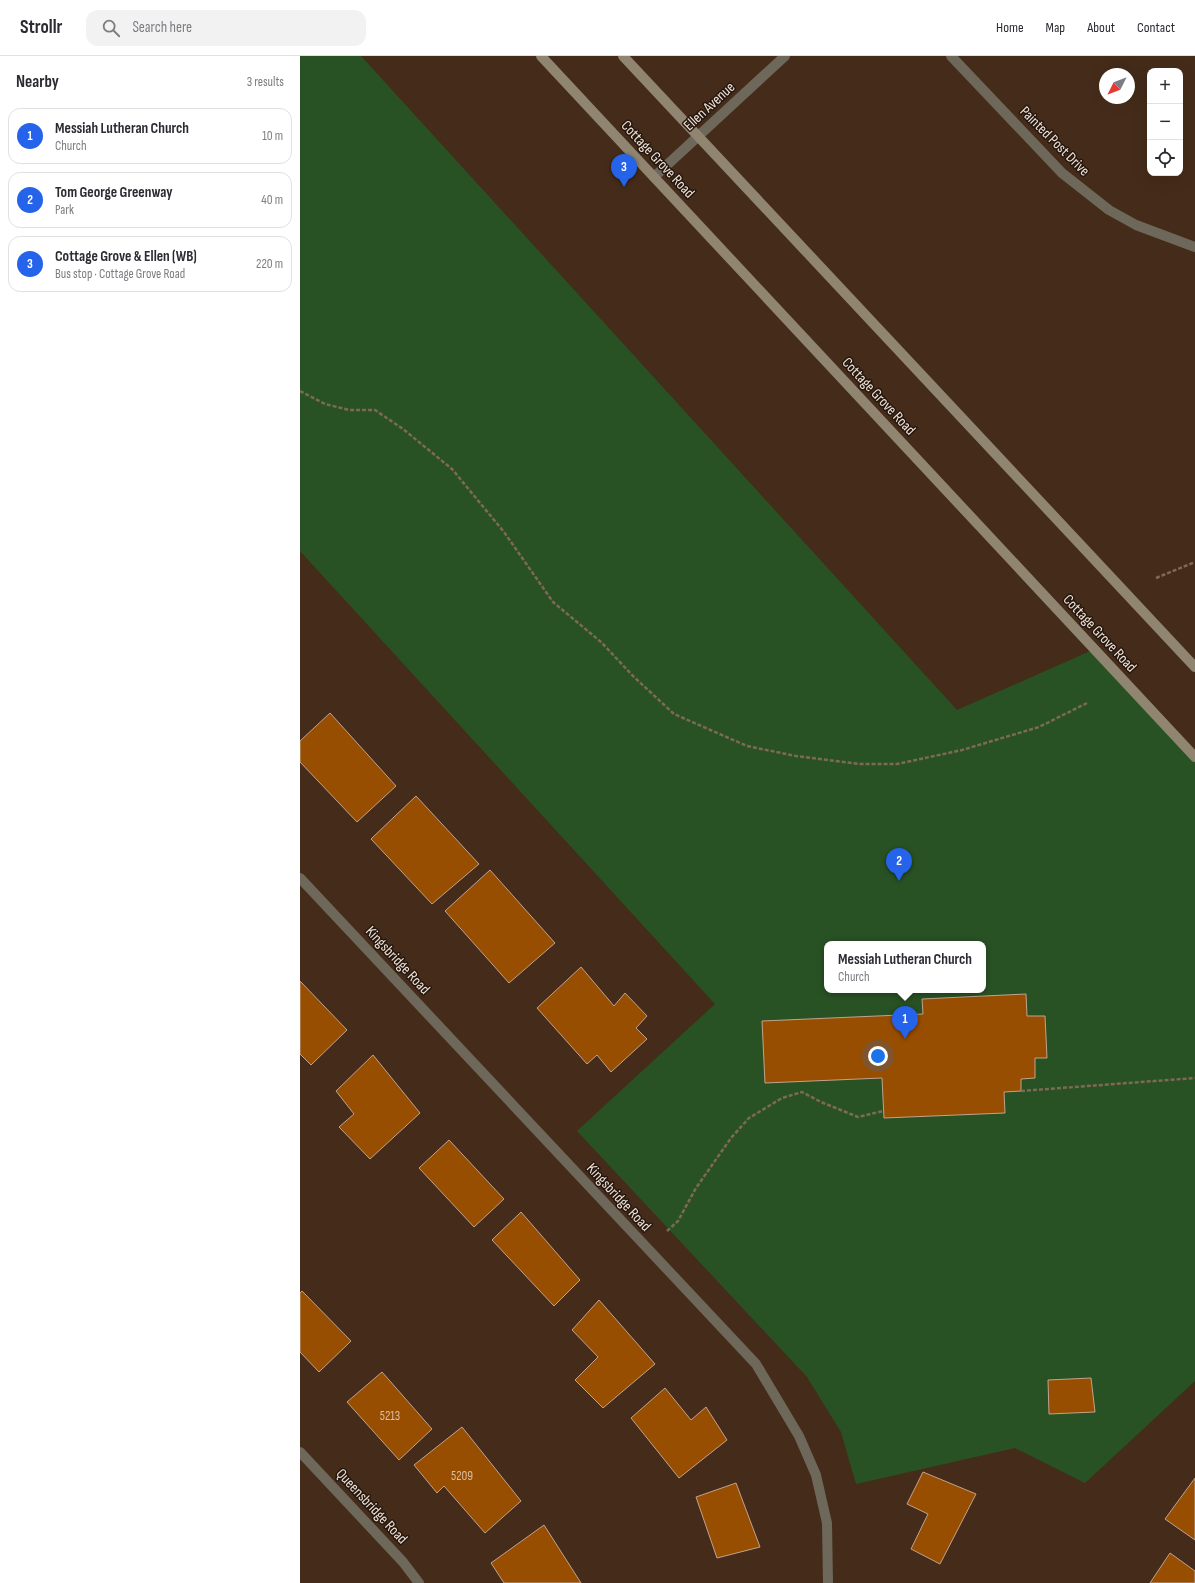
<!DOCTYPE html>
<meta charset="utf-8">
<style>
:root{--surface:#fff;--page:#f2f2f3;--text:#2b2b33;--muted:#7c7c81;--line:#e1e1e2;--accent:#2563eb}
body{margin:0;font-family:"Sofia Sans Condensed",sans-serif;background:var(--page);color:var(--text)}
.controls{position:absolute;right:12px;top:12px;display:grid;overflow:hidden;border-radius:8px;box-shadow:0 4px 16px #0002}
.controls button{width:36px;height:36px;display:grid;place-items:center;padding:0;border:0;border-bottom:1px solid var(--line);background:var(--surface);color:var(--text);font:20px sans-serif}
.compass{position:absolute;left:799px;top:12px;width:36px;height:36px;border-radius:50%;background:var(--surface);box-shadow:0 4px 16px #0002;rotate:228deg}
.you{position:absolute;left:578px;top:1000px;width:14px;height:14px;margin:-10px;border:3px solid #fff;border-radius:50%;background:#1a73e8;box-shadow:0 0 0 6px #1a73e833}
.badge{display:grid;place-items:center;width:26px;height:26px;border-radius:50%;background:var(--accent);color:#fff;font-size:13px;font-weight:700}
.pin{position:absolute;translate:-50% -33px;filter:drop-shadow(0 1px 2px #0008)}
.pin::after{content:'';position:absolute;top:21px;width:14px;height:12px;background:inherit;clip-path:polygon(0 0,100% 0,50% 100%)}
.popup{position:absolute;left:524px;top:885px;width:162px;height:52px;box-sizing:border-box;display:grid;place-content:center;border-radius:8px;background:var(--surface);filter:drop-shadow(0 1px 3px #0005);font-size:13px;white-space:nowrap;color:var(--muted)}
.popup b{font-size:15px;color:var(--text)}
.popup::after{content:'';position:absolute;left:50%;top:100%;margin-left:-8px;border:8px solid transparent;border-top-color:var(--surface)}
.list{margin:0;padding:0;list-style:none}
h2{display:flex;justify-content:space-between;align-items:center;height:52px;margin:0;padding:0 16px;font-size:17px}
h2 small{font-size:13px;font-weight:400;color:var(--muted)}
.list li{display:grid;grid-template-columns:26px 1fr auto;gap:12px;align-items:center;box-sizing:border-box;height:56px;margin:0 8px 8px;padding:0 8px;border:1px solid var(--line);border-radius:12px}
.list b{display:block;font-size:15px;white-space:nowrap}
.list p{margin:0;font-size:13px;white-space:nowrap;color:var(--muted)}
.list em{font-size:13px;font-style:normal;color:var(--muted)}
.icon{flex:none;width:22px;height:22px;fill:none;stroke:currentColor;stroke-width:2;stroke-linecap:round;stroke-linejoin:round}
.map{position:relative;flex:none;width:895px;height:1527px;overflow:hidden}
header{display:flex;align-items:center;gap:24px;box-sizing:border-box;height:56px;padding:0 20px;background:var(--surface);border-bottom:1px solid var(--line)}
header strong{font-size:19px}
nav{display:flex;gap:22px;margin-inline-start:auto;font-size:14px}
.search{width:280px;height:36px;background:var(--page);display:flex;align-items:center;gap:10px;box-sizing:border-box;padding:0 14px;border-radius:12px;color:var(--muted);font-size:15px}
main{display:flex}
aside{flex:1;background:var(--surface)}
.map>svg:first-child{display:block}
</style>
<header>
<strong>Strollr</strong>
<div class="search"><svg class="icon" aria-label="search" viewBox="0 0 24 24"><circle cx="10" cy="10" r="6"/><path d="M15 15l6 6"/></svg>Search here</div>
<nav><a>Home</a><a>Map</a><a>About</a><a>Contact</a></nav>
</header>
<main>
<aside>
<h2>Nearby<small>3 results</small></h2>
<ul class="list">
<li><span class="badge">1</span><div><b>Messiah Lutheran Church</b><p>Church</p></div><em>10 m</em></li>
<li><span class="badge">2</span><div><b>Tom George Greenway</b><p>Park</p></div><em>40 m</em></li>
<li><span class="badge">3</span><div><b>Cottage Grove &amp; Ellen (WB)</b><p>Bus stop · Cottage Grove Road</p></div><em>220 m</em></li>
</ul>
</aside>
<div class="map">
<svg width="895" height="1527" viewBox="0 0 895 1527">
<rect width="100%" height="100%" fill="#452c1a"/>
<!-- green -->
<path fill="#295224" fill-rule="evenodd" d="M0 0H61L657 654 795 593 895 702V1325L785 1427 715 1392 556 1428 541 1376 507 1321 277 1075 415 948 0 495ZM527 888H683V934H527Z"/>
<!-- building -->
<g fill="#984e01" stroke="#c2a28d">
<polygon points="30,657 96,730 57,766 0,706 0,685"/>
<polygon points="116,740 179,808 132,848 71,783"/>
<polygon points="190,814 255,887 209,927 145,855"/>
<polygon points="281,911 314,950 325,937 347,960 336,972 347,983 311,1016 297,999 287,1008 237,952"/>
<polygon points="0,925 47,974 11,1009 0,998"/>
<polygon points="726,938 727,960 745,960 747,1002 735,1002 735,1022 721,1023 721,1035 704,1036 705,1057 584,1062 582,1022 465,1027 462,965 623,958 622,943"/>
<polygon points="73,999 120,1057 70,1103 39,1071 54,1058 36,1035"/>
<polygon points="149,1084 204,1143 174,1171 119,1112"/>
<polygon points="221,1156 280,1224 254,1250 192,1184"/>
<polygon points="2,1235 51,1285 19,1316 0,1296 0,1237"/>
<polygon points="299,1244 355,1308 303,1352 275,1324 298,1301 272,1274"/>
<polygon points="82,1316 132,1373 99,1404 47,1346"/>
<polygon points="791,1322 795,1356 749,1358 748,1324"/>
<polygon points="365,1332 391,1364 406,1351 427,1384 379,1422 331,1362"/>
<polygon points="162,1371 221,1445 185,1477 144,1430 137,1437 114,1409"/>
<polygon points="623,1416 676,1438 640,1508 611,1493 628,1458 607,1448"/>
<polygon points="895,1422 895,1484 865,1463"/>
<polygon points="436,1427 460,1491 417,1502 396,1441"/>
<polygon points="244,1469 281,1527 204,1527 191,1507"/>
<polygon points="870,1497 895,1515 895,1527 850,1527"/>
</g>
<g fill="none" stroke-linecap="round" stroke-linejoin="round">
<!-- path -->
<g stroke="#7e6858" stroke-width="2.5" stroke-dasharray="4 2" stroke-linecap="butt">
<polyline points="0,335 25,348 49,354 75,354 103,373 152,413 204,476 253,546 301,586 333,620 374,658 447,690 496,700 559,708 597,708 662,694 739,671 787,647"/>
<polyline points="856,522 895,506"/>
<polyline points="721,1035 895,1022"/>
<polyline points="367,1175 378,1165 396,1132 431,1082 449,1062 482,1042 502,1036 521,1046 558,1061 583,1055"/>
</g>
<!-- minor -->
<g stroke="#6e685b" stroke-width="10">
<polyline points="651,0 762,117 809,154 836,169 895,191"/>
<polyline points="354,121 485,0"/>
<polyline points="0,822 456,1308 499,1380 516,1419 527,1467 528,1527"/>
<polyline points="0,1396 103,1506 119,1527"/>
</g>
<!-- secondary -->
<g stroke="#8f8570" stroke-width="10">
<polyline points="241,0 895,701"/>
<polyline points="323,0 895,611"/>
</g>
</g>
<g text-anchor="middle" stroke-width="3" stroke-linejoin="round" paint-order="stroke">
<!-- number labels -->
<g font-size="13" fill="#dcbda1">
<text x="90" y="1364">5213</text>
<text x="162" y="1424">5209</text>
</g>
<!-- street labels -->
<g font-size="15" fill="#f2e2d6" stroke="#23170f">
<text transform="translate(409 50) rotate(-43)" y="5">Ellen Avenue</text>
<text transform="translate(755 85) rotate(45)" y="5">Painted Post Drive</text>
<text transform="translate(358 103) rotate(47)" y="5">Cottage Grove Road</text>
<text transform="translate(579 340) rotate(47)" y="5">Cottage Grove Road</text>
<text transform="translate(800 577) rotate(47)" y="5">Cottage Grove Road</text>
<text transform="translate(98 904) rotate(47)" y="5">Kingsbridge Road</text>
<text transform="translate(319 1141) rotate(47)" y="5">Kingsbridge Road</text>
<text transform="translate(72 1450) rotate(47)" y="5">Queensbridge Road</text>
</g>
</g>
</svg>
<div class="controls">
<button>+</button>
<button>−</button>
<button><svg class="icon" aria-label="locate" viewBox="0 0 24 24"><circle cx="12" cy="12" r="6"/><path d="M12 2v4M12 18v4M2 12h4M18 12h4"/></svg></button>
</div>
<svg class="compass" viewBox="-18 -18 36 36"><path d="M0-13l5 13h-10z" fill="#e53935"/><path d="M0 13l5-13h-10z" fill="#7c7c81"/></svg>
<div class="you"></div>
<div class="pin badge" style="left:605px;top:983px">1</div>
<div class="popup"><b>Messiah Lutheran Church</b>Church</div>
<div class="pin badge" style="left:599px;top:825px">2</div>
<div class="pin badge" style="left:324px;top:131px">3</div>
</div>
</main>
